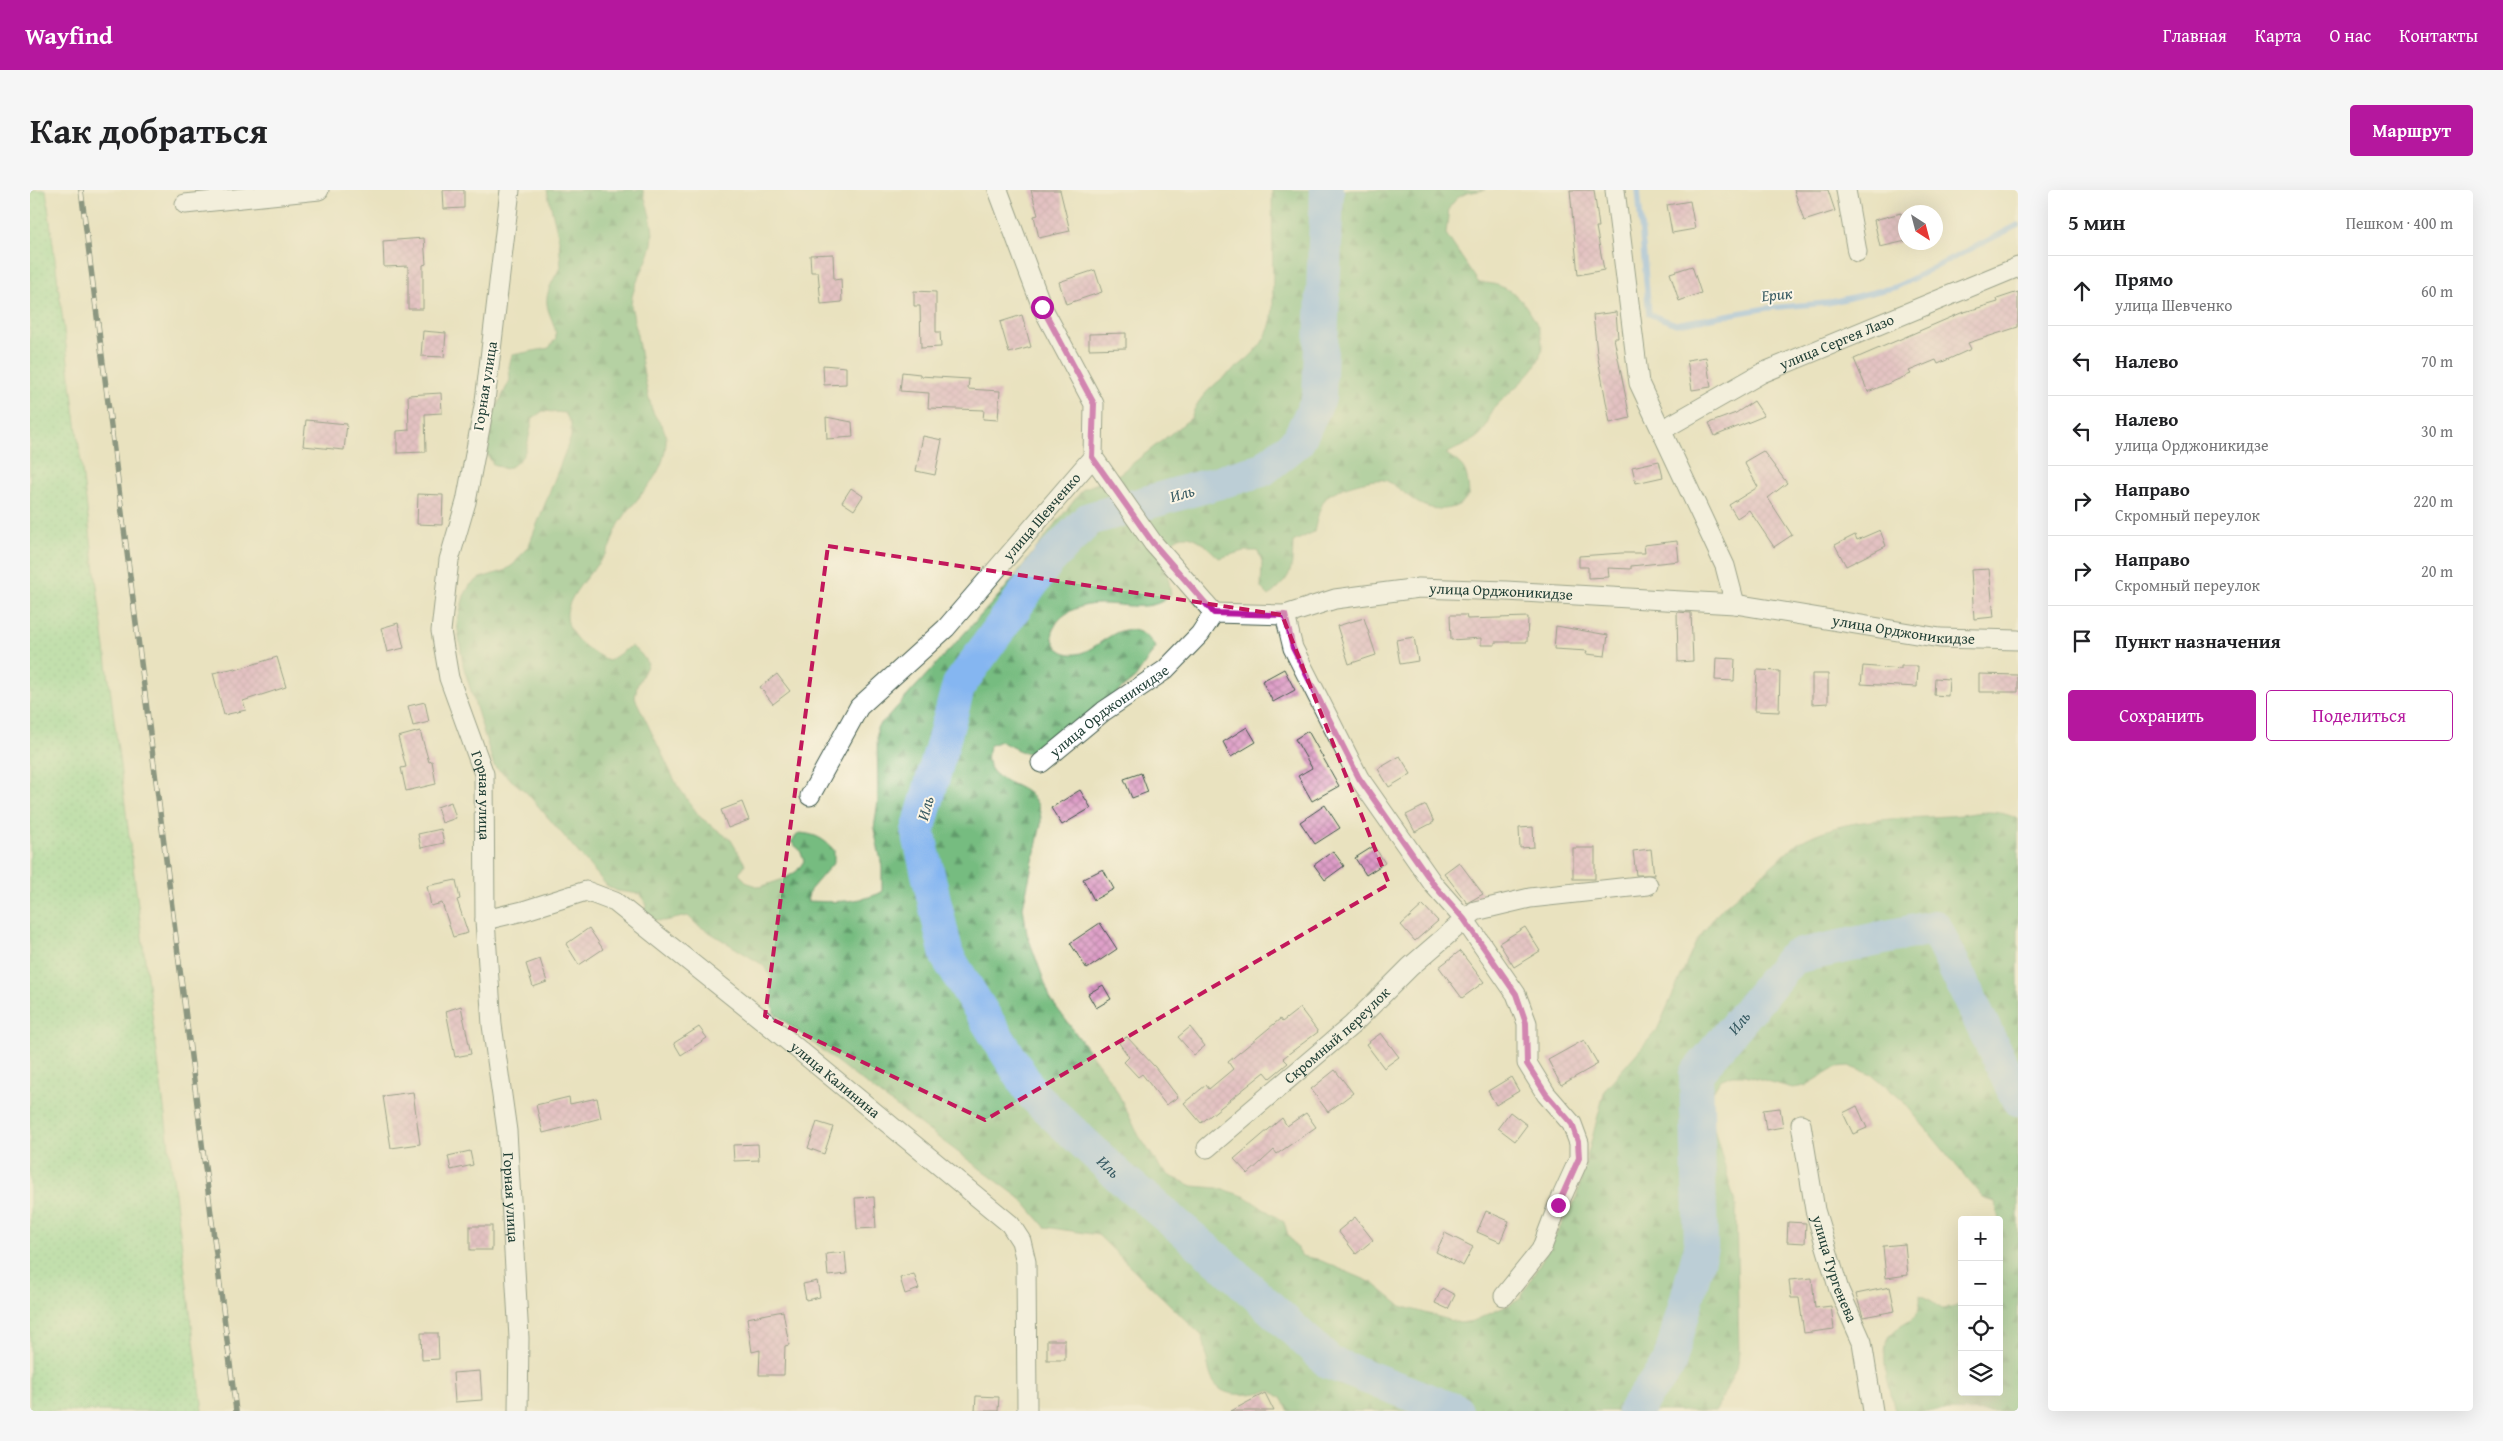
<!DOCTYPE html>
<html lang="ru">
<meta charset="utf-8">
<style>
:root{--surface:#fff;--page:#f6f6f6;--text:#202124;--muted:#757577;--line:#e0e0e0;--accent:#b5179e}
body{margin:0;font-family:"Gentium Book Plus",serif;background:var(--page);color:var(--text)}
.controls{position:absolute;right:15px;bottom:15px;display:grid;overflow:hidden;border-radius:5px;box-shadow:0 5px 20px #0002}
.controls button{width:45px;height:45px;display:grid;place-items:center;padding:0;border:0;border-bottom:1px solid var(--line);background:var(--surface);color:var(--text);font:25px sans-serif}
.compass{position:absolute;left:1868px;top:15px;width:45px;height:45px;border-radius:50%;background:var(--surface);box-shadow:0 5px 20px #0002;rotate:144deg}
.stop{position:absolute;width:15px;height:15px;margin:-11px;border:4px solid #b5179e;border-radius:50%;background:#fff}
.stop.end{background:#b5179e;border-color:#fff;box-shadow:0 1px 5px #0008}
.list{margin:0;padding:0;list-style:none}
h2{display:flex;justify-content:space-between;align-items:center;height:65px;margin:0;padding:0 20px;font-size:21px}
h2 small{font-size:16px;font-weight:400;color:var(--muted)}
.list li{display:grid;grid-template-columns:32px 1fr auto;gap:15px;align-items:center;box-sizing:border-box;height:70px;padding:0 20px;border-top:1px solid var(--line)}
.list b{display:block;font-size:19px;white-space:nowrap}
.list p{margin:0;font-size:16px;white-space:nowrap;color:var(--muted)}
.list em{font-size:16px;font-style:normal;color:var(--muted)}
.actions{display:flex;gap:10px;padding:15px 20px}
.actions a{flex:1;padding:11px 0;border:1px solid var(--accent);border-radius:5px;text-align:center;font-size:18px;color:var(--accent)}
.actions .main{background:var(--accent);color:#fff}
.icon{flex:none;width:28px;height:28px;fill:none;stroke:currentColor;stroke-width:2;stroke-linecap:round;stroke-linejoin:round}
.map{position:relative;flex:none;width:1988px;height:1221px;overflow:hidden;border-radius:5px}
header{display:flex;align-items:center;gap:30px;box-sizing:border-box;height:70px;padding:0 25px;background:var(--accent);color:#fff}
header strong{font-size:24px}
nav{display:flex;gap:28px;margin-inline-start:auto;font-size:18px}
.intro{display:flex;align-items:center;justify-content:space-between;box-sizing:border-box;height:120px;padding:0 30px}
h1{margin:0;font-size:35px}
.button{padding:12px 22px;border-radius:5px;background:var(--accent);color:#fff;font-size:18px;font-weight:700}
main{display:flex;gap:30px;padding:0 30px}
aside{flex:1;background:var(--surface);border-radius:5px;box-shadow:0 5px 20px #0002}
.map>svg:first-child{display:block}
</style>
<header>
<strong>Wayfind</strong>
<nav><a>Главная</a><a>Карта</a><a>О нас</a><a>Контакты</a></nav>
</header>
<div class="intro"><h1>Как добраться</h1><a class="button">Маршрут</a></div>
<main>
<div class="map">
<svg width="1988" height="1221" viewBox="0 0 1988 1221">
<defs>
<pattern id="grass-dots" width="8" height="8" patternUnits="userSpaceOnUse" patternTransform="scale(1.25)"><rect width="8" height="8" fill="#93dc97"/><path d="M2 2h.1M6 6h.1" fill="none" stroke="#77b47c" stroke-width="1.8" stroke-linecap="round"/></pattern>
<pattern id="forest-firs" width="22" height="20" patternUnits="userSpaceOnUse" patternTransform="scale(1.25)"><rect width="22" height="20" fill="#76bc80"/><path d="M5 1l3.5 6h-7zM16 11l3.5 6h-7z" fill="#609a6a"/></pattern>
<pattern id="building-cross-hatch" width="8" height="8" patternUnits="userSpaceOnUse" patternTransform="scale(1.25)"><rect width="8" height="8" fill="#dd9ac7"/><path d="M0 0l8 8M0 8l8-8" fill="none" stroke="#b37fa2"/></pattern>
</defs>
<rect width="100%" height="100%" fill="#fcf5e5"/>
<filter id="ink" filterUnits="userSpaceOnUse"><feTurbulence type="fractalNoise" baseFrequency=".02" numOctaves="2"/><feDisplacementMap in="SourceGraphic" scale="10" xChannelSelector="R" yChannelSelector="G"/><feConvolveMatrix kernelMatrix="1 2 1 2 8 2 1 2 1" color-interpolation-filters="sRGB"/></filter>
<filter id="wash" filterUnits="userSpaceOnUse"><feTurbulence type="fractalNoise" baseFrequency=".0096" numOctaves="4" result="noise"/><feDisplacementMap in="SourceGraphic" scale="20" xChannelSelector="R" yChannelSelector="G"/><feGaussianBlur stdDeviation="1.12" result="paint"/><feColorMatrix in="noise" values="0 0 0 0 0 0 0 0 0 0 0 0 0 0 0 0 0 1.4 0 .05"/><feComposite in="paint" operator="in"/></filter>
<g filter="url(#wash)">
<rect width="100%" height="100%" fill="#e9e2bf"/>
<!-- grass -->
<polygon fill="url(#grass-dots)" stroke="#598c66" points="0,0 16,0 173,1221 0,1221"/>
<!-- forest -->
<path fill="url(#forest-firs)" stroke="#4a7c5a" d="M517 0H613C616 14 623 31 623 46 622 71 602 91 601 115 609 149 612 183 621 216 626 235 640 234 635 261 630 292 601 311 587 338 583 345 582 355 577 362 566 378 536 406 537 426 538 449 562 462 579 471L601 456 611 464 618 474 607 496 605 508 647 595 670 627 701 650 715 674 709 684 718 693 730 697 756 688 767 681 774 671 770 660 761 652 769 643C785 644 793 648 804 660V672L780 700 777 711C801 712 830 713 852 702V676L844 639 848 611 847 537 858 527 973 401 1053 299 1089 284 1161 228C1175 181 1240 178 1243 118L1242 0H1455L1437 3 1427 8 1419 18 1416 44 1449 93C1467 92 1484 100 1495 115 1533 166 1500 182 1466 216 1459 224 1459 232 1454 240 1446 252 1428 257 1416 264 1436 276 1437 280 1439 304 1433 314 1426 318 1414 319 1386 320 1379 303 1357 291 1347 286 1306 298 1298 306 1289 315 1287 330 1284 342L1263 352C1262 381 1263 386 1239 406L1231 398 1232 372 1228 361H1214L1189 368C1176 356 1159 336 1142 352 1137 356 1136 363 1136 370 1136 382 1140 393 1141 405 1121 424 1093 413 1068 414 1051 414 1026 424 1023 442 1021 448 1025 455 1029 459 1052 477 1074 443 1095 440 1109 438 1119 447 1126 457L1105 488 1016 560C994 567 989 560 970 551L959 556C958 560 957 567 958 572 966 601 1012 588 1011 634L993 717 997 744 1021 810 1084 895 1109 946 1130 977 1140 986 1163 996 1188 998 1214 1006 1254 1032 1258 1045 1272 1066 1287 1069 1343 1093 1371 1116 1430 1133 1443 1131 1479 1115 1490 1109 1496 1098 1546 1009 1575 899 1627 840 1666 752 1689 721 1768 653C1812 627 1868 629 1917 626 1944 625 1961 616 1988 629V1221H1865C1861 1201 1850 1172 1857 1152 1865 1129 1892 1138 1890 1105L1902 1111 1912 1119 1925 1117 1932 1112V1202H1969V1030L1965 1012 1953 1008 1872 910 1842 885 1819 876 1807 877 1775 896 1763 898 1715 885H1702L1690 890 1683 901 1680 924 1706 1016 1709 1160 1708 1174 1686 1221H1259L1251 1208 1241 1201C1217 1204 1186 1213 1179 1180 1176 1168 1176 1157 1172 1146L1068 1045 1015 1037 991 1009 825 886 744 823 740 785 733 775 666 734 658 726C640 729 630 736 614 725L616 714 610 704 587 701 577 696 496 602 464 576 433 475 427 433 434 406 440 395 450 388 474 381 484 374 499 355 541 247V234L535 223 513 221 503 228C497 250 500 270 475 279L463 274 457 264 463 224 480 190 479 177 482 165 519 158 526 148C526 134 518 125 517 114 515 102 525 86 531 77L529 50Z"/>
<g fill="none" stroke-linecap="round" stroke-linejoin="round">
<!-- stream -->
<polyline stroke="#85b6f1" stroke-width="5.5" points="1608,0 1619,124 1646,134 1737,118 1797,113 1866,97 1988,35"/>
<!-- river -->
<g stroke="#85b6f1" stroke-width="34">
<path id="s1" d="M1297 0 1289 208 1268 251 1232 280 1059 329 1018 371 929 495 888 641 917 766 1003 905 1090 987 1192 1073 1300 1173 1426 1221"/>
<path id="s2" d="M1604 1221 1639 1174 1671 1057 1666 884 1763 767 1905 737 1988 909"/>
</g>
</g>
<g id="blocks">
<!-- building -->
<g fill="url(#building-cross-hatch)">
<polygon points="413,0 434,0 434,18 414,19"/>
<polygon points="1001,0 1030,0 1040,41 1009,48 1004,26 1008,25"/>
<polygon points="1540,0 1564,0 1569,37 1566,37 1574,80 1548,85"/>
<polygon points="1764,0 1798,0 1805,21 1774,31"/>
<polygon points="1660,11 1665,39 1642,43 1637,15"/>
<polygon points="1871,23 1876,51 1850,57 1844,30"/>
<polygon points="394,48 396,74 393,75 393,119 378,119 378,76 354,77 353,51"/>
<polygon points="803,64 804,90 811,89 812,112 791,114 788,82 781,82 780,65"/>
<polygon points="1662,76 1671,103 1649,111 1640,83"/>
<polygon points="1065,80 1072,102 1036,114 1029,92"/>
<polygon points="884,101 906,102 906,142 910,142 911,157 891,158 890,116 884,116"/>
<polygon points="1988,102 1988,137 1938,153 1941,159 1908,174 1906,170 1879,181 1881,184 1838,202 1824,169 1931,123 1968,112 1967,109"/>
<polygon points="1586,122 1588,148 1584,148 1600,228 1580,233 1567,163 1563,125"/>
<polygon points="992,125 1001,157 979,163 970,132"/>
<polygon points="393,141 416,143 414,167 391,166"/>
<polygon points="1096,143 1096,158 1059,159 1059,144"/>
<polygon points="1676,167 1681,197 1662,200 1657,170"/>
<polygon points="793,175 816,177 816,194 794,195"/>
<polygon points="872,182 890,184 890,186 939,189 938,199 970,201 968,230 953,229 954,220 898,218 899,203 870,201"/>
<polygon points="411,203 412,223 395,224 396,262 367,263 367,241 379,240 378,205"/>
<polygon points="1724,211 1734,226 1685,246 1679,233 1706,223"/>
<polygon points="796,227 822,232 823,247 797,249"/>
<polygon points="276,230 317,234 314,260 273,256"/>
<polygon points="893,246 912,250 905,285 886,281"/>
<polygon points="1733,261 1757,293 1738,308 1762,345 1744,357 1719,320 1707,328 1699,315 1728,297 1714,272"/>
<polygon points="1629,271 1633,287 1606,293 1602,277"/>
<polygon points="821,298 833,306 824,320 812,312"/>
<polygon points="388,304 413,305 412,335 387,334"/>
<polygon points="1850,340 1856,356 1816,376 1805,355 1825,345 1827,350"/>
<polygon points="1647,351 1649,371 1601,376 1601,379 1578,378 1579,387 1558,388 1558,377 1549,377 1549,366 1592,363 1615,363 1614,355"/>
<polygon points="1959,379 1964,427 1944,429 1941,380"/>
<polygon points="1647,422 1661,423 1663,471 1648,472"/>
<polygon points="1420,425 1436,425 1437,429 1498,427 1497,452 1465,452 1465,455 1451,455 1451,448 1421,450"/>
<polygon points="1334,428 1346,465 1319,474 1307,436"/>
<polygon points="368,433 374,458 357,462 351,438"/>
<polygon points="1526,436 1578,445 1575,466 1556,464 1557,461 1524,459"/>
<polygon points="1384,447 1388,471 1370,474 1366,450"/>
<polygon points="247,467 256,497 213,511 216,520 194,525 183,483 205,478 205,480"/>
<polygon points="1686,468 1705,469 1704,491 1685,490"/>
<polygon points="1833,476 1871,479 1871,476 1888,476 1887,497 1831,494"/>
<polygon points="1254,479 1265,500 1243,512 1232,491"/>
<polygon points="1727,480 1750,481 1749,522 1725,521"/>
<polygon points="747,484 760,501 743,514 730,497"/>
<polygon points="1782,484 1798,484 1798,513 1782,514"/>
<polygon points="1949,484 1988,485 1988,502 1949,502"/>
<polygon points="1905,488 1919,489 1918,506 1904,505"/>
<polygon points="395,512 399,532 383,536 378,516"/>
<polygon points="1217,537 1226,552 1201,567 1193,552"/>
<polygon points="390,541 399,572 402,571 406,594 376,601 371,578 376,577 368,547"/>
<polygon points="1278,541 1309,596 1282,611 1268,586 1282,578 1265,549"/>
<polygon points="1370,566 1381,584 1359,597 1348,579"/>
<polygon points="1111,583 1118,602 1102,608 1094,589"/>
<polygon points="1050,600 1061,618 1032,635 1021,618"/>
<polygon points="421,612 426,628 412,633 407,617"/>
<polygon points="712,612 719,630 698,638 691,620"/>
<polygon points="1295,615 1310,638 1285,654 1270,632"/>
<polygon points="1396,615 1404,632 1385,642 1376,625"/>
<polygon points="1503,637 1504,657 1490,658 1489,638"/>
<polygon points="411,639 414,653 391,658 388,644"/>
<polygon points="1344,656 1355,673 1336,685 1325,668"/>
<rect x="1543" y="658" width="22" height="31"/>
<polygon points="1621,659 1624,685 1606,685 1603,661"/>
<polygon points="1303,661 1314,676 1295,690 1284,675"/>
<polygon points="1429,672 1453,704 1437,713 1414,683"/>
<polygon points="1073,679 1084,699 1064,710 1053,689"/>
<polygon points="426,690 430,709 427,710 438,743 423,747 412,713 401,716 397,696"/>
<polygon points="1393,715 1408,731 1385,751 1371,735"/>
<polygon points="1070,733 1087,759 1057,779 1040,753"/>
<polygon points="1495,737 1510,761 1484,777 1469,753"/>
<polygon points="559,738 573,759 549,775 536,754"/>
<polygon points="1430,761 1454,792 1432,808 1409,777"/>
<polygon points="510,769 517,792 503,797 496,774"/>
<polygon points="1073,795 1081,809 1066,818 1058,804"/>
<polygon points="431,816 441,864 425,867 416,821"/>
<polygon points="1270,818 1288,842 1253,868 1258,873 1240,888 1235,882 1171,933 1154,913 1176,895 1179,899 1203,879 1198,872 1250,829 1252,832"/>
<polygon points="669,837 677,848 651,865 644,853"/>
<polygon points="1160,837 1175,856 1164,865 1148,847"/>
<polygon points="1351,843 1369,867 1354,878 1336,854"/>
<polygon points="1097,847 1125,877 1148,907 1136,915 1112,884 1108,887 1094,872 1099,867 1089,853"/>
<polygon points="1554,850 1568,874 1531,895 1518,870"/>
<polygon points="1305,880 1323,903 1298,922 1281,899"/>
<polygon points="1481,887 1489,901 1466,915 1458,901"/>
<polygon points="383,902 390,954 361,958 353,906"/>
<polygon points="539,907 540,914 567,908 571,928 513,943 506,915"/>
<polygon points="1827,916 1837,938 1823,944 1813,923"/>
<polygon points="1750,918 1753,937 1736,940 1733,920"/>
<polygon points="1480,922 1497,935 1485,951 1468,938"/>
<polygon points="1276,923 1286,937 1247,964 1244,960 1218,984 1204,969 1252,928 1257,936"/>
<polygon points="787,932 803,937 794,964 778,958"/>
<polygon points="728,954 729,970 704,971 703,955"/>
<polygon points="440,961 443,975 421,980 418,966"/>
<polygon points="844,1007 846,1038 827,1039 825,1008"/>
<polygon points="1456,1021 1479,1031 1470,1052 1447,1042"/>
<polygon points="1325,1027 1343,1050 1326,1064 1308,1041"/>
<polygon points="1758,1032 1776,1033 1775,1053 1757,1052"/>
<rect x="440" y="1036" width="22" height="24"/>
<polygon points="1415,1043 1443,1057 1433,1076 1406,1062"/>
<polygon points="1875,1054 1878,1085 1856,1088 1853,1056"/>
<polygon points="815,1062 817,1084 798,1086 796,1064"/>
<polygon points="884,1084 889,1099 875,1104 870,1088"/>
<polygon points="1782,1088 1785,1118 1801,1116 1804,1139 1774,1143 1769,1108 1761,1108 1759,1090"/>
<polygon points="787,1091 790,1107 776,1110 773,1094"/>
<polygon points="1860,1097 1865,1121 1833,1127 1826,1104"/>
<polygon points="1412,1098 1425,1105 1418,1119 1405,1113"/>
<polygon points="753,1121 759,1155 755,1156 754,1185 729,1185 730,1160 722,1162 717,1128"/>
<polygon points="391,1143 408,1143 409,1169 392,1170"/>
<rect x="1017" y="1150" width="18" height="20"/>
<polygon points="450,1181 452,1210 425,1212 423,1183"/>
<polygon points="1235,1203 1244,1221 1201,1221"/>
<polygon points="946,1206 969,1207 968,1221 945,1221"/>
</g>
</g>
</g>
<g filter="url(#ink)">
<use href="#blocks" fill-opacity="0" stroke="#3d5649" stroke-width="1"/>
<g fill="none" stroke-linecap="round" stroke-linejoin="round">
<defs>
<g id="minor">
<path id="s3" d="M480 0 455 211 436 312 419 370 411 441 419 488 454 584 455 730 462 835 477 941 489 1148 488 1221"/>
<polyline points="1585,0 1609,193 1695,376 1705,414"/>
<polyline points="1816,0 1827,62"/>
<polyline points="155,14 289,0"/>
<path id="s4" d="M1632 240 1732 183 1988 77"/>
<polyline points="1063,267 1123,353 1184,423"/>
<polyline points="1255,425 1263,458 1329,588 1404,695 1434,729 1486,804 1497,833 1497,873 1516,904 1542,934 1549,953 1549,969 1528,1015 1511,1060 1474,1106"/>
<path id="s5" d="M1011 573 1074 521 1135 480 1170 444 1184 423 1255 425 1305 409 1389 398 1476 401 1705 414 1910 448 1988 450"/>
<path id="s6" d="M780 606 829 517 916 438 1063 267 1064 214 1012 117 968 0"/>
<path id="s7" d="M455 730 493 721 556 701 585 712 740 836 980 1034 991 1051 996 1072 997 1221"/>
<path id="s8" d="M1771 934 1785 1020 1809 1100 1832 1152 1843 1221"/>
<path id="s9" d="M1177 958 1322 835 1380 777 1445 721 1500 708 1618 695"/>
</g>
</defs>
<!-- minor casing -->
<use href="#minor" stroke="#3d5649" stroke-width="21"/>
<!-- minor -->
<use href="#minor" stroke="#fff" stroke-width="19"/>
<defs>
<polyline id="rail" points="51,0 206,1221"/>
</defs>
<!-- rail casing -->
<use href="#rail" stroke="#1f3d34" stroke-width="5.5"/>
<!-- rail -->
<use href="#rail" stroke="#fcf5e5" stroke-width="4" stroke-dasharray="11" stroke-linecap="butt"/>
</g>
</g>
<g fill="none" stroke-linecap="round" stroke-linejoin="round" filter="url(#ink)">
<!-- route -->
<polyline stroke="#b5179e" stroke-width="6" points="1012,117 1064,214 1062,267 1123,353 1184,423 1255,425 1263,458 1329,588 1404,695 1434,729 1486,804 1496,833 1497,874 1516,904 1542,934 1548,952 1549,968 1528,1015"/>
</g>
<!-- marked area -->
<path d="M0 0H1988V1221H0ZM798 356 1252 425 1359 694 955 930 735 826Z" fill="#e9e2bf" fill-opacity=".55" fill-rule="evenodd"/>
<path fill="none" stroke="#c2185b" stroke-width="4" stroke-dasharray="10 6" stroke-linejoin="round" d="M798 356 1252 425 1359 694 955 930 735 826Z"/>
<g text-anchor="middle" stroke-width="4" stroke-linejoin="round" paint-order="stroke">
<!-- street labels -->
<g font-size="15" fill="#1f3d34" stroke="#fcf5e5">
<text dy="5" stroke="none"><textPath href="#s4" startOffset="196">улица Сергея Лазо</textPath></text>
<text transform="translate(455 196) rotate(-81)" y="5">Горная улица</text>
<text dy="5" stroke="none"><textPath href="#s6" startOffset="366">улица Шевченко</textPath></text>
<text dy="5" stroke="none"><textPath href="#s5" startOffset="521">улица Орджоникидзе</textPath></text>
<text dy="5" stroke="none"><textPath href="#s5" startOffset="926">улица Орджоникидзе</textPath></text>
<text dy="5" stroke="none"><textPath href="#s5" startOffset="86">улица Орджоникидзе</textPath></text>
<text dy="5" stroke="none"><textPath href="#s3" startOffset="618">Горная улица</textPath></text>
<text dy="5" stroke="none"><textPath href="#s9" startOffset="172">Скромный переулок</textPath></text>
<text dy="5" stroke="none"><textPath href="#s7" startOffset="419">улица Калинина</textPath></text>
<text dy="5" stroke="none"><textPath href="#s3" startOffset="1022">Горная улица</textPath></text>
<text dy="5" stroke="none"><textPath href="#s8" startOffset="149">улица Тургенева</textPath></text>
</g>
<!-- water labels -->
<g font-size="16" font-style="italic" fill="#385b63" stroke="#fcf5e5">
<text transform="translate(1747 104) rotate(-6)" y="6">Ерик</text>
<text transform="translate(1152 303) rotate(-16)" y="6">Иль</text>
<text transform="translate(895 618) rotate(-74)" y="6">Иль</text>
<text dy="6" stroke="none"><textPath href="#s2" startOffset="420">Иль</textPath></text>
<text dy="6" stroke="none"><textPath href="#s1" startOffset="1241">Иль</textPath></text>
</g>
</g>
</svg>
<div class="controls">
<button>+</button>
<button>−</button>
<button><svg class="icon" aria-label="locate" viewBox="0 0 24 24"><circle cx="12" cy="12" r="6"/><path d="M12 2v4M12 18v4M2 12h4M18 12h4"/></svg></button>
<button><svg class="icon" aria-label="layers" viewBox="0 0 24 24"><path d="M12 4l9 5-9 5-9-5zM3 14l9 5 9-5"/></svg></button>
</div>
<svg class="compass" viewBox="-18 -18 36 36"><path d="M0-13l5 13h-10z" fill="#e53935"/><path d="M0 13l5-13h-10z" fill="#757577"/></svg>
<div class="stop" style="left:1012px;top:117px"></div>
<div class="stop end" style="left:1528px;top:1015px"></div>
</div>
<aside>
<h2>5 мин<small>Пешком · 400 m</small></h2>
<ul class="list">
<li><svg class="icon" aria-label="ahead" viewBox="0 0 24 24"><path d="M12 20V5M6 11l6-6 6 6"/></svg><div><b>Прямо</b><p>улица Шевченко</p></div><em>60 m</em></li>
<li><svg class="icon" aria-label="left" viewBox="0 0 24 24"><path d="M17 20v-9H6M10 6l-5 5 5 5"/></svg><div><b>Налево</b></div><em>70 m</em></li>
<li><svg class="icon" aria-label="left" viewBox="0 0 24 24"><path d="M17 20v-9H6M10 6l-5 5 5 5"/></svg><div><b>Налево</b><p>улица Орджоникидзе</p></div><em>30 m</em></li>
<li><svg class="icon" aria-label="right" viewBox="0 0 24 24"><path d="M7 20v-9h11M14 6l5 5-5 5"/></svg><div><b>Направо</b><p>Скромный переулок</p></div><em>220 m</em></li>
<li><svg class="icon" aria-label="right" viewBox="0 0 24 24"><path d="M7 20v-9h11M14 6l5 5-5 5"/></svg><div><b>Направо</b><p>Скромный переулок</p></div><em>20 m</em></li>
<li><svg class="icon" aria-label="arrive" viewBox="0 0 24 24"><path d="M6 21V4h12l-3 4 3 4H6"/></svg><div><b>Пункт назначения</b></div></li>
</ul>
<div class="actions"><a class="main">Сохранить</a><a>Поделиться</a></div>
</aside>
</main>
